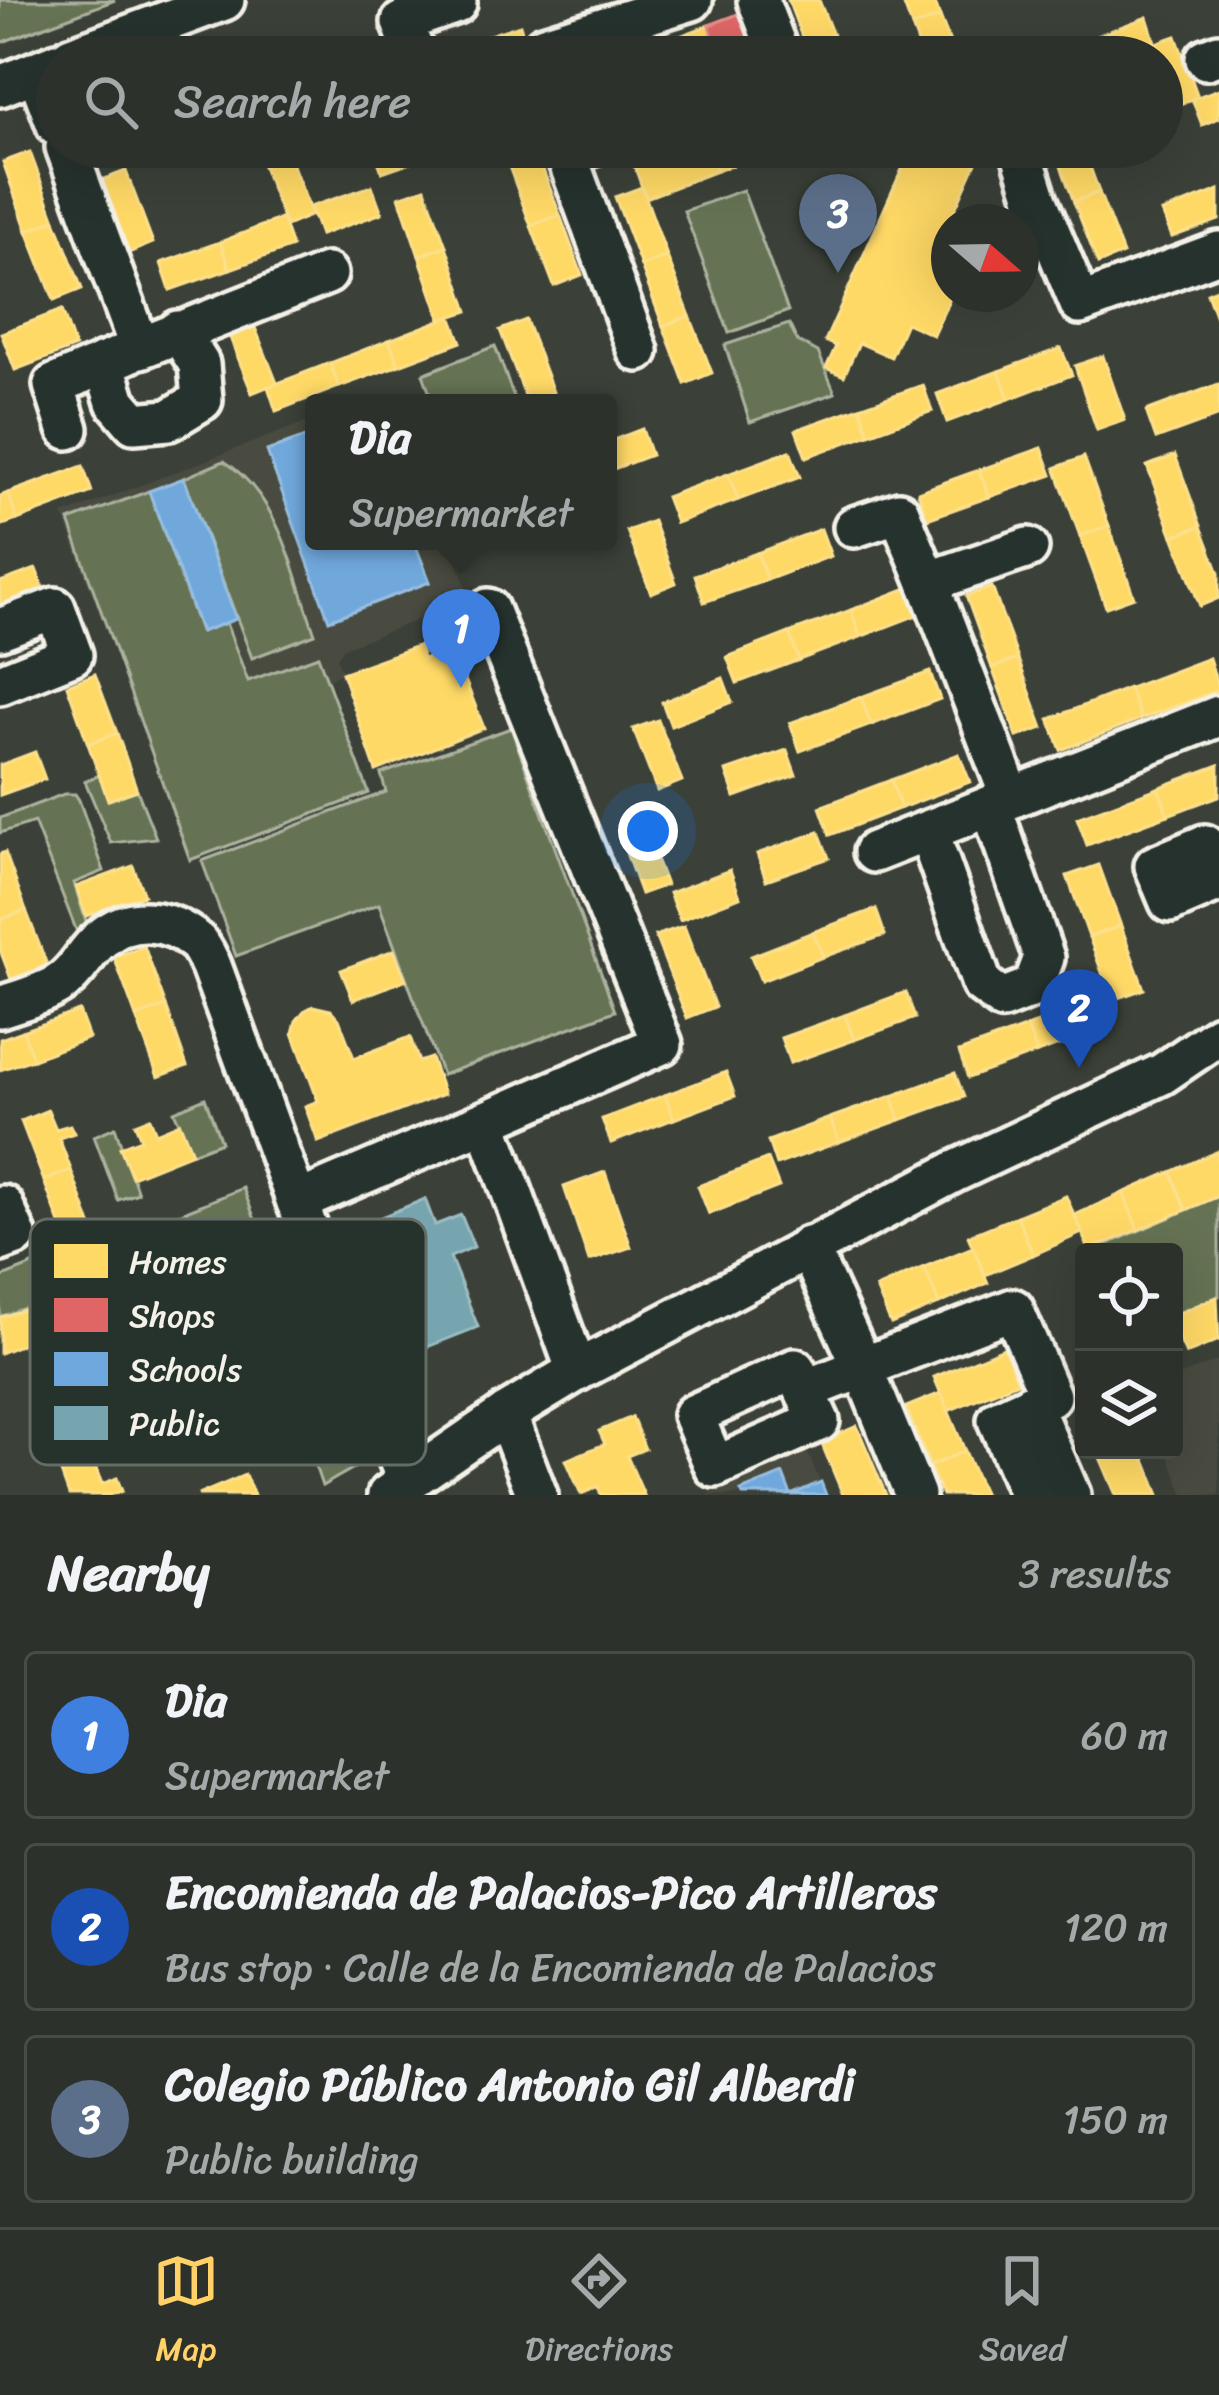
<!DOCTYPE html>
<meta charset="utf-8">
<style>
:root{--surface:#2c312b;--page:#383d37;--text:#f1f3f6;--muted:#a6a9a9;--line:#484c47;--accent:#ffd166}
body{margin:0;font-family:Sriracha,sans-serif;background:var(--page);color:var(--text)}
.controls{position:absolute;right:36px;bottom:36px;display:grid;overflow:hidden;border-radius:12px;box-shadow:0 12px 48px #0002}
.controls button{width:108px;height:108px;display:grid;place-items:center;padding:0;border:0;border-bottom:3px solid var(--line);background:var(--surface);color:var(--text);font:60px sans-serif}
.compass{position:absolute;left:931px;top:204px;width:108px;height:108px;border-radius:50%;background:var(--surface);box-shadow:0 12px 48px #0002;rotate:110deg}
.you{position:absolute;left:648px;top:831px;width:42px;height:42px;margin:-30px;border:9px solid #fff;border-radius:50%;background:#1a73e8;box-shadow:0 0 0 18px #1a73e833}
.badge{display:grid;place-items:center;width:78px;height:78px;border-radius:50%;background:var(--accent);color:#fff;font-size:39px;font-weight:700}
.pin{position:absolute;translate:-50% -99px;filter:drop-shadow(0 3px 6px #0008)}
.pin::after{content:'';position:absolute;top:63px;width:42px;height:36px;background:inherit;clip-path:polygon(0 0,100% 0,50% 100%)}
.popup{position:absolute;left:305px;top:394px;width:312px;height:156px;box-sizing:border-box;display:grid;place-content:center;border-radius:12px;background:var(--surface);filter:drop-shadow(0 3px 9px #0005);font-size:39px;white-space:nowrap;color:var(--muted)}
.popup b{font-size:45px;color:var(--text)}
.popup::after{content:'';position:absolute;left:50%;top:100%;margin-left:-24px;border:24px solid transparent;border-top-color:var(--surface)}
.list{margin:0;padding:0;list-style:none}
h2{display:flex;justify-content:space-between;align-items:center;height:156px;margin:0;padding:0 48px;font-size:51px}
h2 small{font-size:39px;font-weight:400;color:var(--muted)}
.list li{display:grid;grid-template-columns:78px 1fr auto;gap:36px;align-items:center;box-sizing:border-box;height:168px;margin:0 24px 24px;padding:0 24px;border:3px solid var(--line);border-radius:12px}
.list b{display:block;font-size:45px;white-space:nowrap}
.list p{margin:0;font-size:39px;white-space:nowrap;color:var(--muted)}
.list em{font-size:39px;font-style:normal;color:var(--muted)}
.icon{flex:none;width:66px;height:66px;fill:none;stroke:currentColor;stroke-width:2;stroke-linecap:round;stroke-linejoin:round}
.map{position:relative;flex:none;width:1219px;height:1495px;overflow:hidden}
.search{position:absolute;background:var(--surface);box-shadow:0 12px 48px #0002;left:36px;right:36px;top:36px;height:132px;display:flex;align-items:center;gap:30px;box-sizing:border-box;padding:0 42px;border-radius:66px;color:var(--muted);font-size:45px}
.sheet{height:732px;background:var(--surface)}
nav{display:flex;justify-content:space-around;align-items:center;box-sizing:border-box;height:168px;border-top:3px solid var(--line);background:var(--surface);font-size:33px;color:var(--muted)}
nav a{display:grid;justify-items:center;gap:6px}
nav .on{color:var(--accent)}
.map>svg:first-child{display:block}
</style>
<div class="map">
<svg width="1219" height="1495" viewBox="0 0 1219 1495">
<rect width="100%" height="100%" fill="#3b4139"/>
<filter id="ink" filterUnits="userSpaceOnUse"><feTurbulence type="fractalNoise" baseFrequency=".00833" numOctaves="2"/><feDisplacementMap in="SourceGraphic" scale="24" xChannelSelector="R" yChannelSelector="G"/><feConvolveMatrix kernelMatrix="1 2 1 2 8 2 1 2 1" color-interpolation-filters="sRGB"/></filter>
<g filter="url(#ink)">
<!-- built -->
<g fill="#494b41">
<polygon points="314,419 314,541 449,541 471,600 343,648 337,659 342,673 328,679 369,793 190,860 63,515"/>
<polygon points="1219,1360 1219,1495 1184,1495 1166,1450 1174,1450 1174,1378"/>
<polygon points="807,1452 826,1495 708,1495"/>
</g>
<!-- green -->
<g fill="#657253" stroke="#acb29e" stroke-width="3">
<polygon points="0,0 115,0 0,43"/>
<polygon points="743,190 788,311 729,333 684,211"/>
<polygon points="789,324 797,341 818,352 835,393 750,422 725,345"/>
<polygon points="495,346 516,403 433,403 423,374"/>
<path d="M224 461C281 498 294 574 315 634L252 658 184 478Z"/>
<polygon points="149,491 200,631 226,623 248,681 318,656 369,793 190,860 69,521"/>
<polygon points="511,728 615,1011 442,1075 379,904 236,956 202,861 386,792 381,774"/>
<polygon points="100,775 109,800 137,790 156,838 111,843 85,781"/>
<polygon points="64,794 75,794 79,800 104,871 74,883 87,924 77,932 34,822 0,833 0,818"/>
<polygon points="205,1098 221,1142 192,1153 174,1111"/>
<polygon points="115,1127 138,1193 118,1200 94,1136"/>
<polygon points="243,1188 292,1317 177,1365 170,1346 207,1332 177,1249 140,1261 129,1234"/>
<polygon points="1219,1196 1219,1296 1174,1315 1174,1252 1089,1252"/>
<polygon points="100,1238 137,1332 123,1339 105,1313 91,1284 0,1317 0,1278"/>
<polygon points="352,1424 366,1461 322,1486 307,1442"/>
</g>
<!-- homes -->
<g fill="#ffd966" stroke="#fce08d" stroke-width="3">
<polygon points="788,0 819,0 833,35 805,45"/>
<polygon points="902,0 934,0 940,17 912,27"/>
<polygon points="940,17 956,57 923,57 912,27"/>
<polygon points="1147,17 1155,42 1118,57 1092,57 1086,40"/>
<polygon points="520,25 530,57 450,57 447,49"/>
<polygon points="709,25 719,53 707,57 625,57"/>
<polygon points="1176,36 1198,97 1172,107 1162,80 1162,57 1154,57 1150,45"/>
<polygon points="329,38 336,57 278,57"/>
<polygon points="1086,40 1092,57 1039,57"/>
<polygon points="1219,89 1219,118 1202,125 1192,99"/>
<polygon points="273,147 286,147 312,215 286,226 258,153"/>
<polygon points="373,147 410,147 414,161 382,172"/>
<polygon points="691,147 708,147 717,171 646,198 635,168"/>
<polygon points="708,147 781,147 717,171"/>
<polygon points="912,147 983,147 948,225 949,294 952,294 933,335 906,323 891,357 859,343 844,376 826,368 836,346 825,341"/>
<polygon points="1054,147 1083,147 1099,192 1074,202"/>
<polygon points="30,152 55,220 27,231 3,162"/>
<polygon points="537,154 560,215 531,226 508,164"/>
<polygon points="126,171 153,243 126,254 99,181"/>
<polygon points="372,186 382,213 320,235 310,207"/>
<polygon points="642,187 667,256 641,266 615,197"/>
<polygon points="425,188 446,246 419,256 399,197"/>
<polygon points="1219,190 1219,220 1172,237 1162,212"/>
<polygon points="1099,192 1123,254 1098,264 1074,202"/>
<polygon points="560,215 582,275 554,286 531,226"/>
<polygon points="282,218 292,247 230,269 220,242"/>
<polygon points="55,220 82,289 54,300 27,231"/>
<polygon points="220,242 230,269 170,290 161,263"/>
<polygon points="446,246 468,311 441,320 419,256"/>
<polygon points="667,256 690,316 663,326 641,266"/>
<polygon points="1219,288 1219,326 1207,293"/>
<polygon points="62,310 75,347 15,370 1,333"/>
<polygon points="451,316 461,342 399,365 389,340"/>
<polygon points="690,316 712,373 685,384 663,326"/>
<polygon points="252,320 277,383 252,393 227,330"/>
<polygon points="526,320 553,392 527,401 500,330"/>
<polygon points="389,340 399,365 339,387 330,363"/>
<polygon points="1061,348 1072,375 1009,399 999,371"/>
<polygon points="1103,356 1125,420 1097,430 1075,366"/>
<polygon points="330,363 339,387 276,411 268,387"/>
<polygon points="999,371 1009,399 947,422 937,394"/>
<polygon points="1219,384 1219,416 1156,439 1146,411"/>
<polygon points="923,385 932,411 869,434 860,407"/>
<polygon points="860,407 869,434 806,457 796,430"/>
<polygon points="642,429 651,455 608,471 608,442"/>
<polygon points="1042,448 1052,475 989,497 979,470"/>
<polygon points="790,451 800,477 738,500 728,474"/>
<polygon points="1175,455 1201,526 1173,536 1147,466"/>
<polygon points="1084,457 1109,526 1080,536 1055,468"/>
<polygon points="83,466 92,492 17,520 8,493"/>
<polygon points="979,470 989,497 927,519 918,492"/>
<polygon points="728,474 738,500 676,523 666,497"/>
<polygon points="8,493 17,520 0,526 0,496"/>
<polygon points="653,521 676,583 651,593 627,531"/>
<polygon points="1109,526 1134,597 1106,607 1080,536"/>
<polygon points="1201,526 1219,573 1219,598 1200,606 1173,536"/>
<polygon points="821,529 831,556 767,580 757,553"/>
<polygon points="757,553 767,580 704,602 695,575"/>
<polygon points="36,569 45,593 0,610 0,582"/>
<polygon points="915,585 925,612 860,637 851,610"/>
<polygon points="992,587 1018,659 992,668 966,596"/>
<polygon points="851,610 860,637 799,660 789,633"/>
<polygon points="789,633 799,660 737,683 727,657"/>
<polygon points="420,645 423,659 453,649 484,728 376,771 342,673"/>
<polygon points="1209,658 1219,690 1141,719 1129,688"/>
<polygon points="1018,659 1043,728 1017,737 992,668"/>
<polygon points="930,672 940,699 871,725 861,697"/>
<polygon points="95,674 117,733 88,744 67,685"/>
<polygon points="723,678 732,702 671,726 662,702"/>
<polygon points="1129,688 1141,719 1061,750 1049,719"/>
<polygon points="861,697 871,725 800,751 790,723"/>
<polygon points="658,720 682,781 657,791 633,729"/>
<polygon points="117,733 137,790 108,800 88,744"/>
<polygon points="787,750 796,775 735,797 726,771"/>
<polygon points="35,752 45,779 0,795 0,765"/>
<polygon points="959,754 970,782 901,808 891,780"/>
<polygon points="1219,765 1219,796 1168,815 1158,788"/>
<polygon points="891,780 901,808 830,835 820,807"/>
<polygon points="1158,788 1168,815 1087,845 1077,818"/>
<polygon points="642,822 666,885 641,894 618,831"/>
<polygon points="819,832 829,858 766,880 757,854"/>
<polygon points="5,852 26,910 0,920 0,854"/>
<polygon points="1099,865 1121,926 1089,937 1067,876"/>
<polygon points="133,866 144,895 86,916 76,887"/>
<polygon points="730,870 740,897 680,920 669,893"/>
<polygon points="876,909 885,935 823,957 813,932"/>
<polygon points="26,910 47,965 11,979 0,950 0,920"/>
<polygon points="684,926 715,1007 687,1018 655,936"/>
<polygon points="1121,926 1144,989 1112,1000 1089,937"/>
<polygon points="813,932 823,957 761,981 751,956"/>
<polygon points="144,946 166,1006 136,1017 114,957"/>
<polygon points="394,950 406,980 353,1000 341,970"/>
<polygon points="906,992 915,1018 854,1040 845,1015"/>
<polygon points="1098,1001 1107,1027 1037,1053 1027,1027"/>
<polygon points="166,1006 187,1066 158,1077 136,1017"/>
<polygon points="313,1006 331,1010 339,1019 354,1058 410,1037 419,1062 431,1058 444,1094 318,1142 305,1106 318,1101 293,1033 296,1021 304,1011"/>
<polygon points="79,1011 89,1038 33,1059 23,1031"/>
<polygon points="845,1015 854,1040 790,1063 781,1038"/>
<polygon points="1027,1027 1037,1053 968,1078 959,1052"/>
<polygon points="23,1031 33,1059 0,1070 0,1039"/>
<polygon points="726,1072 735,1096 674,1119 665,1095"/>
<polygon points="955,1073 964,1097 900,1120 892,1096"/>
<polygon points="665,1095 674,1119 611,1143 602,1119"/>
<polygon points="892,1096 900,1120 839,1142 830,1118"/>
<polygon points="48,1110 56,1129 70,1125 74,1133 59,1138 71,1170 44,1181 21,1121"/>
<polygon points="150,1118 156,1133 180,1123 192,1153 132,1177 120,1147 141,1139 135,1124"/>
<polygon points="830,1118 839,1142 776,1165 768,1141"/>
<polygon points="1218,1151 1219,1196 1186,1210 1171,1172"/>
<polygon points="768,1159 779,1187 709,1214 698,1186"/>
<polygon points="71,1170 93,1230 66,1240 44,1181"/>
<polygon points="605,1172 631,1247 589,1261 564,1187"/>
<polygon points="1171,1172 1186,1210 1138,1230 1123,1193"/>
<polygon points="1123,1193 1138,1230 1089,1250 1075,1215"/>
<polygon points="1066,1196 1082,1233 1033,1255 1017,1216"/>
<polygon points="1017,1216 1033,1255 985,1275 968,1236"/>
<polygon points="973,1247 988,1283 939,1304 924,1267"/>
<polygon points="177,1248 207,1333 170,1346 140,1261"/>
<polygon points="924,1267 939,1304 891,1324 876,1288"/>
<polygon points="92,1283 105,1313 40,1337 30,1308"/>
<polygon points="1217,1297 1219,1340 1186,1354 1174,1327 1174,1315"/>
<polygon points="30,1308 40,1337 0,1353 0,1317"/>
<polygon points="1004,1348 1018,1382 948,1411 934,1377"/>
<polygon points="312,1368 323,1396 264,1418 254,1390"/>
<polygon points="254,1390 264,1418 207,1439 196,1411"/>
<polygon points="941,1393 965,1451 930,1466 906,1407"/>
<polygon points="70,1397 92,1458 60,1470 37,1409"/>
<polygon points="196,1411 207,1439 149,1461 138,1431"/>
<polygon points="632,1417 645,1449 627,1456 644,1495 601,1495 598,1487 581,1494 566,1460 605,1444 599,1431"/>
<polygon points="857,1426 886,1495 843,1495 821,1442"/>
<polygon points="1111,1450 1141,1450 1159,1495 1116,1495 1099,1455"/>
<polygon points="965,1451 984,1495 942,1495 930,1466"/>
<polygon points="92,1458 102,1484 117,1478 122,1491 110,1495 69,1495 60,1470"/>
<polygon points="245,1475 254,1495 198,1495"/>
</g>
<!-- shops -->
<polygon fill="#e06666" stroke="#e6908d" stroke-width="3" points="744,12 762,57 707,57 719,53 709,25"/>
<!-- schools -->
<g fill="#6fa8dc" stroke="#97bee0" stroke-width="3">
<polygon points="314,434 314,541 414,541 430,582 329,620 267,451"/>
<polygon points="184,478 236,619 201,632 149,491"/>
<polygon points="783,1474 791,1495 821,1482 826,1495 743,1495 741,1491"/>
</g>
<!-- public -->
<polygon fill="#76a5af" stroke="#9cbcc0" stroke-width="3" points="425,1199 435,1225 461,1215 474,1247 450,1257 478,1327 404,1356 374,1282 397,1273 376,1219"/>
<g fill="none" stroke-linecap="round" stroke-linejoin="round">
<defs>
<g id="minor">
<polyline points="758,0 780,57"/>
<polyline points="544,46 692,0"/>
<polyline points="71,57 224,0"/>
<polyline points="416,57 402,22 456,3"/>
<polyline points="1206,59 1219,54"/>
<polyline points="37,72 57,125"/>
<polyline points="0,86 57,63"/>
<polyline points="66,147 140,348 327,274"/>
<polyline points="589,147 566,154 638,351"/>
<polyline points="1020,147 1037,201 1080,304 1219,252"/>
<polyline points="104,363 116,402 134,423 169,420 202,400 199,364 178,331"/>
<polyline points="68,429 54,385 128,353"/>
<polyline points="854,527 899,512 928,582"/>
<polyline points="488,609 662,1044 486,1121 577,1371"/>
<polyline points="0,629 55,608 72,655 0,684"/>
<polyline points="1011,798 928,582 1028,548"/>
<polyline points="928,831 982,984 1002,999 1033,987 1044,958 991,806"/>
<polyline points="874,852 1219,716"/>
<polyline points="1219,876 1205,845 1155,866 1170,902 1219,881"/>
<path d="M0 1007C20 1000 45 994 62 982 79 970 86 951 101 939 129 914 169 918 197 942 203 948 207 958 211 966L297 1202 407 1480"/>
<polyline points="297,1202 486,1121"/>
<polyline points="0,1208 3,1206 16,1235 0,1241"/>
<polyline points="808,1247 863,1368 915,1495"/>
<polygon points="795,1369 819,1421 715,1467 693,1415"/>
<polyline points="805,1390 1013,1309 1050,1396 998,1420 1030,1495"/>
<polyline points="1031,1404 1070,1495"/>
<polyline points="506,1414 537,1495"/>
<polyline points="388,1495 506,1414 577,1371 956,1171 1162,1074 1219,1035"/>
</g>
</defs>
<!-- minor casing -->
<use href="#minor" stroke="#f4f1e8" stroke-width="48"/>
<!-- minor -->
<use href="#minor" stroke="#26332d" stroke-width="39"/>
</g>
</g>
<!-- legend -->
<rect x="30" y="1219" width="396" height="246" rx="18" fill="#26332d" stroke="#646c65" stroke-width="3"/>
<rect x="54" y="1244" width="54" height="34" fill="#ffd966"/>
<rect x="54" y="1298" width="54" height="34" fill="#e06666"/>
<rect x="54" y="1352" width="54" height="34" fill="#6fa8dc"/>
<rect x="54" y="1406" width="54" height="34" fill="#76a5af"/>
<g font-size="33" fill="#f4f1e8">
<text x="129" y="1273">Homes</text>
<text x="129" y="1327">Shops</text>
<text x="129" y="1381">Schools</text>
<text x="129" y="1435">Public</text>
</g>
</svg>
<div class="controls">
<button><svg class="icon" aria-label="locate" viewBox="0 0 24 24"><circle cx="12" cy="12" r="6"/><path d="M12 2v4M12 18v4M2 12h4M18 12h4"/></svg></button>
<button><svg class="icon" aria-label="layers" viewBox="0 0 24 24"><path d="M12 4l9 5-9 5-9-5zM3 14l9 5 9-5"/></svg></button>
</div>
<svg class="compass" viewBox="-18 -18 36 36"><path d="M0-13l5 13h-10z" fill="#e53935"/><path d="M0 13l5-13h-10z" fill="#a6a9a9"/></svg>
<div class="you"></div>
<div class="pin badge" style="left:461px;top:688px;background:#3f7fe0">1</div>
<div class="popup"><b>Dia</b>Supermarket</div>
<div class="pin badge" style="left:1079px;top:1068px;background:#1a4fb4">2</div>
<div class="pin badge" style="left:838px;top:273px;background:#5c6f8a">3</div>
<div class="search"><svg class="icon" aria-label="search" viewBox="0 0 24 24"><circle cx="10" cy="10" r="6"/><path d="M15 15l6 6"/></svg>Search here</div>
</div>
<section class="sheet">
<h2>Nearby<small>3 results</small></h2>
<ul class="list">
<li><span class="badge" style="background:#3f7fe0">1</span><div><b>Dia</b><p>Supermarket</p></div><em>60 m</em></li>
<li><span class="badge" style="background:#1a4fb4">2</span><div><b>Encomienda de Palacios-Pico Artilleros</b><p>Bus stop · Calle de la Encomienda de Palacios</p></div><em>120 m</em></li>
<li><span class="badge" style="background:#5c6f8a">3</span><div><b>Colegio Público Antonio Gil Alberdi</b><p>Public building</p></div><em>150 m</em></li>
</ul>
</section>
<nav>
<a class="on"><svg class="icon" aria-label="map" viewBox="0 0 24 24"><path d="M3 6l6-2 6 2 6-2v14l-6 2-6-2-6 2zM9 4v14M15 6v14"/></svg>Map</a>
<a><svg class="icon" aria-label="directions" viewBox="0 0 24 24"><path d="M12 3l9 9-9 9-9-9zM9 14v-3h6M13 9l2 2-2 2"/></svg>Directions</a>
<a><svg class="icon" aria-label="saved" viewBox="0 0 24 24"><path d="M7 4h10v16l-5-4-5 4z"/></svg>Saved</a>
</nav>
